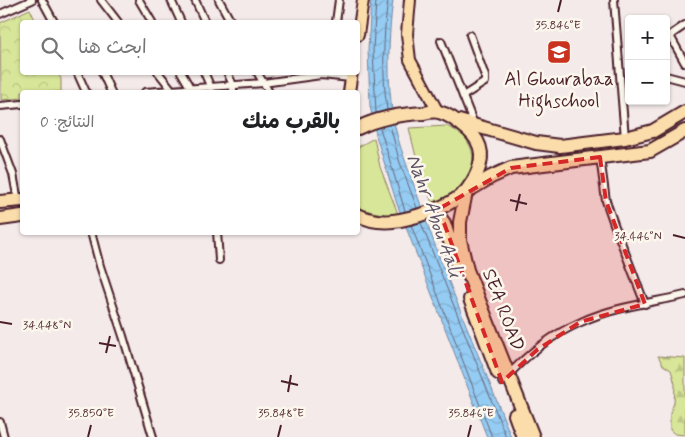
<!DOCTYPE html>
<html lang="ar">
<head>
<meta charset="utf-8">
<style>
  body { margin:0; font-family:Mynerve,"Playpen Sans Arabic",sans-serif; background:#f2f2f2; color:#202124; direction:rtl }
  .controls { position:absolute; right:15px; top:15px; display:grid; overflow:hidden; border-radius:5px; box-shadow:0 1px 4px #0004 }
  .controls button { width:45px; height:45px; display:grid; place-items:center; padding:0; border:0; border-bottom:1px solid #e0e0e0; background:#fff; color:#202124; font:25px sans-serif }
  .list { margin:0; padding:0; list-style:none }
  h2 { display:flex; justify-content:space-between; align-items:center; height:65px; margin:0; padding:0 20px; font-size:21px }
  h2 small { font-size:16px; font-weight:400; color:#757577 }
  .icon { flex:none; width:28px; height:28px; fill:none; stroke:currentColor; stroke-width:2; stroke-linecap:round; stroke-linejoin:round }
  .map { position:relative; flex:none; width:685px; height:437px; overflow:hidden; direction:ltr }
  .search { position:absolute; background:#fff; box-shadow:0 1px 4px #0004; left:20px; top:20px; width:340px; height:55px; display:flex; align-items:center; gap:12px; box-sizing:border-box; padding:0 18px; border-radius:5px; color:#757577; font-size:19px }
  .panel { position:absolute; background:#fff; box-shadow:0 1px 4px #0004; left:20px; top:90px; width:340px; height:145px; border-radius:5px; direction:rtl }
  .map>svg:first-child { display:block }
  .green { fill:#d8e699; stroke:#918262 }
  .forest { fill:url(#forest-firs); stroke:#918262 }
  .park { fill:url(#park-crowns); stroke:#918262 }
  .water { fill:url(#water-waves); stroke:#7687a3 }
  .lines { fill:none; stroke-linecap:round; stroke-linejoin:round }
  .shore { stroke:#68647b; stroke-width:1 }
  .street-casing { stroke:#4a1f2b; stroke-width:10 }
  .primary-casing { stroke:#4a1f2b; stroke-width:14 }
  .highway-casing { stroke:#4a1f2b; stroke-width:16 }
  .street { stroke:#fbf7ec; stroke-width:6 }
  .primary { stroke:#fbddab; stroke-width:10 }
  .highway { stroke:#fbddab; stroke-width:12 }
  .marked { fill:#d62828; fill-opacity:0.2; stroke:#d62828; stroke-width:4; stroke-dasharray:10 6; stroke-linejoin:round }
  .ticks { fill:none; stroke:#4a1f2b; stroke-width:2 }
  .labels { text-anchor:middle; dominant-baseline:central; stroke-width:5; stroke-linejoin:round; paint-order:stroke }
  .poi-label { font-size:19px; fill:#4a1f2b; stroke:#fbf7ec }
  .street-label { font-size:19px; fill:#4a1f2b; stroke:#fbf7ec }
  .water-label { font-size:20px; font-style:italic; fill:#605367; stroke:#fbf7ec }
  .ticks-label { font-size:12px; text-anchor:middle; fill:#4a1f2b; stroke:#fbf7ec; stroke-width:5; stroke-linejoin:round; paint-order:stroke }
</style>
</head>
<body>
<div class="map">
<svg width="685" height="437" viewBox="0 0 685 437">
  <defs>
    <pattern id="forest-firs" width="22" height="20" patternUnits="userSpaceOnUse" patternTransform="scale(1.25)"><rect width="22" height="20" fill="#d8e699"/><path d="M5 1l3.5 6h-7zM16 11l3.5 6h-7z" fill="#bbc584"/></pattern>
    <pattern id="park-crowns" width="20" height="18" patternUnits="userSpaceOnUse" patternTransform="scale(1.25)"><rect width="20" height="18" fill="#d8e699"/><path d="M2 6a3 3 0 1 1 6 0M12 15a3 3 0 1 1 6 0" fill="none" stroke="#bbc584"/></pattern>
    <pattern id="water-waves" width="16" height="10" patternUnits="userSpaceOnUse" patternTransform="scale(1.25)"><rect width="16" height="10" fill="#94ccf3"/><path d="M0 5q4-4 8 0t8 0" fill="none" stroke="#81afd0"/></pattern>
  </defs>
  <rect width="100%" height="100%" fill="#f4eae9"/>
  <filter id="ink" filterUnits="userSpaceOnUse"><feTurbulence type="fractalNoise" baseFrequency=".02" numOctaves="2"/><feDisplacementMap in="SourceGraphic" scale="10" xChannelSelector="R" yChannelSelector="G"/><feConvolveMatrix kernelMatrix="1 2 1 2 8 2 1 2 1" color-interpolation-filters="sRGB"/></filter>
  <g filter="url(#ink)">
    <g class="green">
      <path d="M 447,126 C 452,129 460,132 464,136 C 466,138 468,143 470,146 C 482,171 453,197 433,205 L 419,169 L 409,128 Z"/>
      <polygon points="374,138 380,167 398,214 388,215 358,209 358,147"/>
    </g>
    <polygon class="forest" points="658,356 685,358 685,435 675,434 670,430 670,413 674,403 675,384 671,370 663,365"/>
    <polygon class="park" points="30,9 36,22 22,22 22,72 58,73 61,79 61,92 22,92 22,98 1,100 0,23"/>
    <path class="water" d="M 371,0 L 393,0 C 388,38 387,79 393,117 C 398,145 409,170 418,197 C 445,278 480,357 511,437 L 487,437 L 397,204 L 377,139 L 370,106 L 368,50 Z"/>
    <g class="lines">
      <g class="shore">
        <polyline points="376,0 373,50 376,113"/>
        <path d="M 387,110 C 382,75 383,35 388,0"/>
        <polyline points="390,125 399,160 417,208"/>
        <polyline points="380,128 405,211"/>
        <polyline points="421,223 506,437"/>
        <polyline points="411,225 492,437"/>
      </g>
      <defs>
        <g id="street">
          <polyline points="42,0 54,22"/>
          <polyline points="101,0 118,22"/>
          <polyline points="139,0 152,22"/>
          <polyline points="171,0 181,22"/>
          <polyline points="195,0 205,22"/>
          <polyline points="219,0 231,22"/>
          <polyline points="614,0 625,138"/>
          <polyline points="0,14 32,0"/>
          <polyline points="336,22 339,0"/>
          <polyline points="670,36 685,63"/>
          <polyline points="666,38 685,25"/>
          <polyline points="441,41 474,124"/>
          <polyline points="77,72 86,92"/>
          <polyline points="102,72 111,92"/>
          <polyline points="158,72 173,91"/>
          <polyline points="181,72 191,89"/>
          <polyline points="204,72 211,88"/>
          <polyline points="227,72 233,85 233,92"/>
          <polyline points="257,72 269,92"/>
          <polyline points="666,76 685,81"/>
          <polyline points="145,92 263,83 321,75 351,78"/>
          <polyline points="463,96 485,82 485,76 470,35"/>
          <polyline points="0,106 22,104"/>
          <polyline points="0,139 13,174 18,201"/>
          <polyline points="600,157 606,201 614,224 645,304"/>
          <polyline points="91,232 100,266 123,336 153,437"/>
          <polyline points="217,232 219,260"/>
          <path d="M 502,382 C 523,358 551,335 581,322 C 613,307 651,303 685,295"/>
          <polyline points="0,422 4,437"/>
        </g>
        <g id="primary">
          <polyline points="410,0 407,34 410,60 438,112"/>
          <polyline points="358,35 363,0"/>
          <polyline points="349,92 352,72"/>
        </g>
        <g id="highway">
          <polyline points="459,121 536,143 560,146 625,138 653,131 685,112"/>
          <path d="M 358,128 C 378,118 401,114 424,113 C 428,112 434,111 439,112 C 450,115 460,123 468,130 C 485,145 484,162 473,181 C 470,185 468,190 464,193 C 450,205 434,211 417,216 C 396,222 377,225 358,215"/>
          <polyline points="0,202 22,200"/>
          <polyline points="435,211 444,223 457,263"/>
          <polyline points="0,219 22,216"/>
          <polyline points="470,299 498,373"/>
          <polyline points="515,415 523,437"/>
          <polyline points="533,437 467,270 460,240 460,222 466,192 491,177 511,168 650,151 685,131"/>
        </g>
      </defs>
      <use href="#street" class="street-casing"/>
      <use href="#primary" class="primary-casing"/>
      <use href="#highway" class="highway-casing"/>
      <use href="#street" class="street"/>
      <use href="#primary" class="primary"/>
      <use href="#highway" class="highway"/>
    </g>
  </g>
  <path class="marked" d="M 600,157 L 606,201 L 645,304 L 580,322 L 537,350 L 502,382 L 444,223 L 435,211 L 511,168 Z"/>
  <path class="ticks" d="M 558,12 L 561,0M 510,200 L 527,204M 516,211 L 520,194M 673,235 L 685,238M 0,322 L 12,324M 99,343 L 116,346M 106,353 L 110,336M 281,381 L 298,385M 288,392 L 291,375M 88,437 L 91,425M 278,437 L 281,425M 468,437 L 471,425"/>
  <defs>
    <symbol id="school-square" viewBox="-11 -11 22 22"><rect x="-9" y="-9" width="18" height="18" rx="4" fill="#c8321e" stroke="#fbf7ec"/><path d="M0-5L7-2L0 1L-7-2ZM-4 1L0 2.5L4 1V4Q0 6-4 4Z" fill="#fff"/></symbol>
  </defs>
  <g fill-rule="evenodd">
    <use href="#school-square" x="545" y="38" width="28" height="28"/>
  </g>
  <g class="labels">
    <g class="poi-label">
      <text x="559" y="79">Al Ghourabaa<tspan x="559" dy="22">Highschool</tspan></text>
    </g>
    <g class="street-label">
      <text transform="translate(503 310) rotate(69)">SEA ROAD</text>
    </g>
    <g class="water-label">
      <text transform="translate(434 216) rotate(70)">Nahr Abou Aali</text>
    </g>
  </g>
  <g class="ticks-label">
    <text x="558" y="29">35.846°E</text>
    <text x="638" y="240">34.446°N</text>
    <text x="47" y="329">34.448°N</text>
    <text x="91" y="417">35.850°E</text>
    <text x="281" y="417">35.848°E</text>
    <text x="471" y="417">35.846°E</text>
  </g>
</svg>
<div class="controls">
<button>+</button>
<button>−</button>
</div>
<div class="search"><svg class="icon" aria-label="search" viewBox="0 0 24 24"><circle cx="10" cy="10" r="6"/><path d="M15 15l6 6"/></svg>ابحث هنا</div>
<section class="panel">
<h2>بالقرب منك<small>النتائج: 0</small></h2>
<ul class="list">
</ul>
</section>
</div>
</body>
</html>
